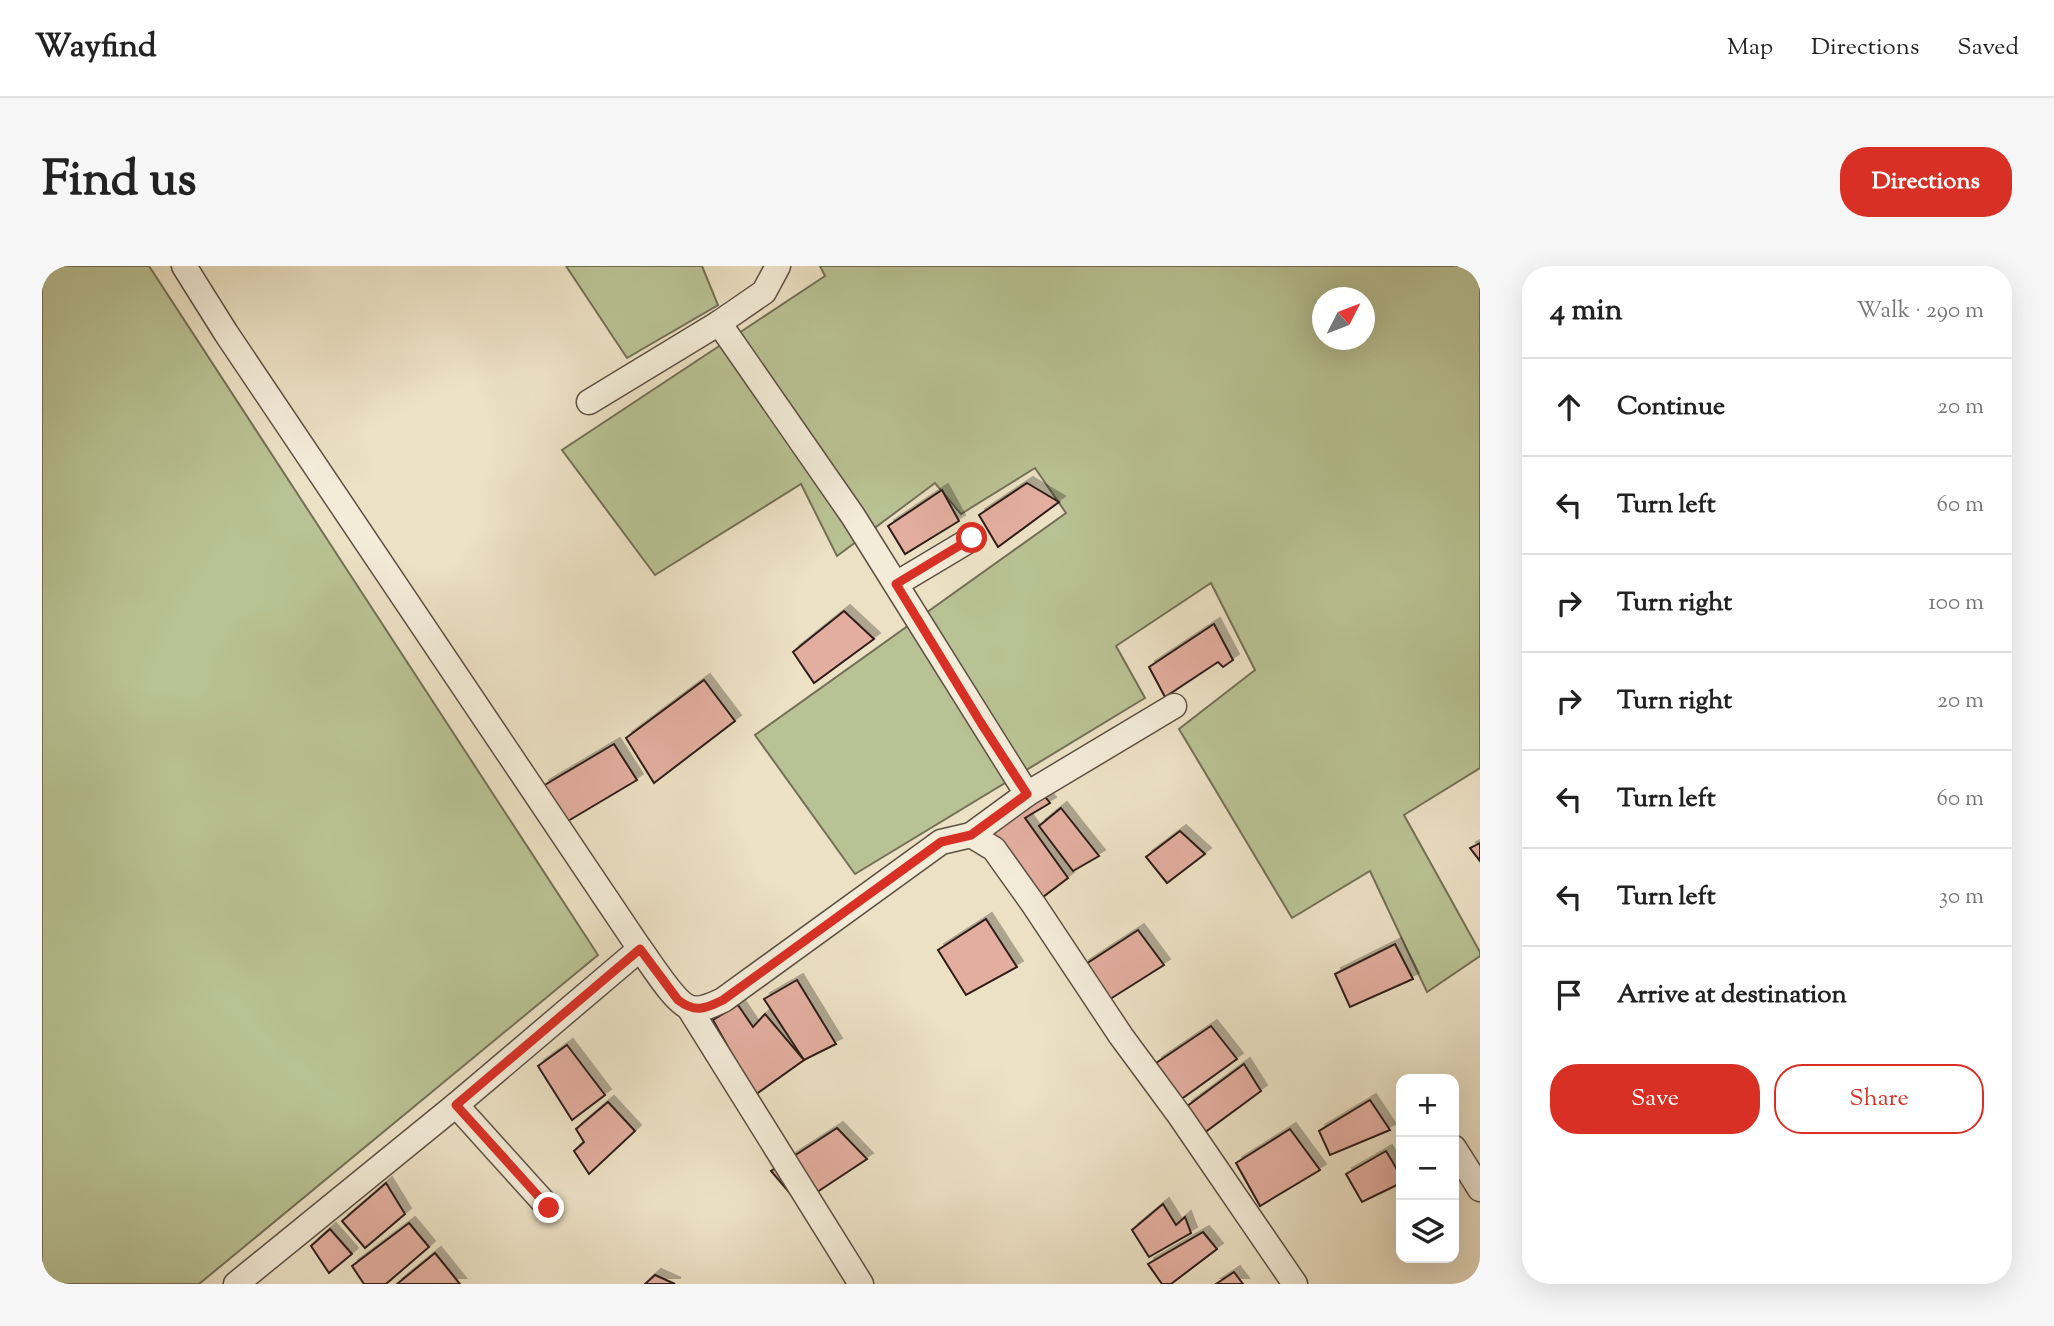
<!DOCTYPE html>
<html lang="en">
<head>
<meta charset="utf-8">
<style>
  body { margin:0; font-family:"Sorts Mill Goudy",serif; background:#f6f6f6; color:#222 }
  .controls { position:absolute; right:21px; bottom:21px; display:grid; overflow:hidden; border-radius:14px; box-shadow:0 7px 28px #0002 }
  .controls button { width:63px; height:63px; display:grid; place-items:center; padding:0; border:0; border-bottom:2px solid #e0e0e0; background:#fff; color:#222; font:35px sans-serif }
  .compass { position:absolute; left:1270px; top:21px; width:63px; height:63px; border-radius:50%; background:#fff; box-shadow:0 7px 28px #0002; rotate:48deg }
  .stop { position:absolute; width:21px; height:21px; margin:-16px; border:5px solid #d93025; border-radius:50%; background:#fff }
  .stop.end { background:#d93025; border-color:#fff; box-shadow:0 2px 7px #0008 }
  .list { margin:0; padding:0; list-style:none }
  h2 { display:flex; justify-content:space-between; align-items:center; height:91px; margin:0; padding:0 28px; font-size:30px }
  h2 small { font-size:23px; font-weight:400; color:#767676 }
  .list li { display:grid; grid-template-columns:46px 1fr auto; gap:21px; align-items:center; box-sizing:border-box; height:98px; padding:0 28px; border-top:2px solid #e0e0e0 }
  .list b { display:block; font-size:26px; white-space:nowrap }
  .list em { font-size:23px; font-style:normal; color:#767676 }
  .actions { display:flex; gap:14px; padding:21px 28px }
  .actions a { flex:1; padding:16px 0; border:2px solid #d93025; border-radius:28px; text-align:center; font-size:24px; color:#d93025 }
  .actions .main { background:#d93025; color:#fff }
  .icon { flex:none; width:38px; height:38px; fill:none; stroke:currentColor; stroke-width:2; stroke-linecap:round; stroke-linejoin:round }
  .map { position:relative; flex:none; width:1438px; height:1018px; overflow:hidden; border-radius:28px }
  header { display:flex; align-items:center; gap:42px; box-sizing:border-box; height:98px; padding:0 35px; background:#fff; border-bottom:2px solid #e0e0e0 }
  header strong { font-size:33px }
  nav { display:flex; gap:38px; margin-inline-start:auto; font-size:24px }
  .intro { display:flex; align-items:center; justify-content:space-between; box-sizing:border-box; height:168px; padding:0 42px }
  h1 { margin:0; font-size:49px }
  .button { padding:18px 32px; border-radius:28px; background:#d93025; color:#fff; font-size:24px; font-weight:700 }
  main { display:flex; gap:42px; padding:0 42px }
  aside { flex:1; background:#fff; border-radius:28px; box-shadow:0 7px 28px #0002 }
  .map>svg:first-child { display:block }
  .green { fill:#b9c294; stroke:#747057; stroke-width:2; fill-rule:evenodd }
  .building { fill:#e3ae9f; stroke:#2e1f1a; stroke-width:2; filter:url(#shadow) }
  .lines { fill:none; stroke-linecap:round; stroke-linejoin:round }
  .street-casing { stroke:#5e5044; stroke-width:27 }
  .street { stroke:#f3ecd9; stroke-width:24 }
  .route { stroke:#d93025; stroke-width:9 }
</style>
</head>
<body>
<header>
<strong>Wayfind</strong>
<nav><a>Map</a><a>Directions</a><a>Saved</a></nav>
</header>
<div class="intro"><h1>Find us</h1><a class="button">Directions</a></div>
<main>
<div class="map">
<svg width="1438" height="1018" viewBox="0 0 1438 1018">
  <defs>
    <filter id="shadow"><feDropShadow dx="6" dy="-6" stdDeviation="0" flood-color="#0004"/></filter>
  </defs>
  <rect width="100%" height="100%" fill="#ece1c4"/>
  <filter id="stains"><feTurbulence type="fractalNoise" baseFrequency=".00286" numOctaves="4"/><feColorMatrix values="0 0 0 0 .2 0 0 0 0 .09 0 0 0 0 .02 0 0 0 .5 -.17"/></filter>
  <radialGradient id="worn" r=".72"><stop offset=".6" stop-color="#630" stop-opacity="0"/><stop offset="1" stop-color="#630" stop-opacity=".3"/></radialGradient>
  <g class="green">
    <polygon points="0,0 107,0 556,689 157,1018 8,1018 0,1007"/>
    <polygon points="524,0 660,0 676,39 585,92"/>
    <path d="M 778,0 L 1438,0 L 1438,502 L 1362,549 L 1438,686 L 1438,690 L 1385,726 L 1328,605 L 1250,652 L 1137,463 L 1213,404 L 1169,317 L 1074,380 L 1103,432 L 813,608 L 713,469 L 1024,247 L 993,202 L 919,248 L 893,217 L 795,290 L 759,218 L 613,309 L 520,184 L 783,10 ZM 1280,32 L 1322,32 L 1322,74 L 1280,74 Z"/>
  </g>
  <g class="building">
    <polygon points="985,217 1017,236 956,281 937,249"/>
    <polygon points="900,224 917,255 863,288 846,260"/>
    <polygon points="802,345 832,373 772,417 751,386"/>
    <polygon points="1172,358 1191,394 1181,401 1176,396 1123,431 1107,401"/>
    <polygon points="662,414 693,455 612,517 584,472"/>
    <polygon points="572,478 595,514 526,555 501,520"/>
    <polygon points="1000,527 1008,537 983,552 1026,612 997,634 947,567"/>
    <polygon points="1019,542 1057,590 1031,605 997,560"/>
    <polygon points="1138,565 1163,588 1125,617 1104,591"/>
    <polygon points="1438,577 1438,595 1428,582"/>
    <polygon points="944,653 975,701 924,729 896,684"/>
    <polygon points="1096,664 1122,699 1065,735 1041,700"/>
    <polygon points="1353,678 1371,713 1308,741 1293,708"/>
    <polygon points="755,714 794,778 762,794 722,733"/>
    <polygon points="696,739 711,761 723,748 762,794 713,829 671,754"/>
    <polygon points="1169,760 1195,793 1138,834 1114,797"/>
    <polygon points="525,779 563,829 530,854 496,800"/>
    <polygon points="1202,798 1219,825 1162,867 1144,841"/>
    <polygon points="1328,834 1348,864 1288,889 1277,865"/>
    <polygon points="566,836 593,865 547,908 532,885 542,876 534,863"/>
    <polygon points="795,862 825,893 757,938 729,905"/>
    <polygon points="1248,863 1278,904 1218,940 1194,897"/>
    <polygon points="1344,885 1359,910 1359,917 1320,936 1304,908"/>
    <polygon points="344,917 363,948 323,982 300,955"/>
    <polygon points="1121,938 1134,959 1143,951 1149,967 1107,991 1090,964"/>
    <polygon points="367,957 387,981 344,1018 322,1018 310,1000"/>
    <polygon points="288,963 310,988 287,1007 269,980"/>
    <polygon points="1161,966 1175,983 1129,1018 1120,1018 1106,998"/>
    <polygon points="393,987 418,1018 355,1018"/>
    <polygon points="1192,1006 1201,1018 1174,1018"/>
    <polygon points="613,1009 633,1018 603,1018"/>
  </g>
  <g class="lines">
    <defs>
      <g id="street">
        <path d="M 142,0 L 184,67 L 598,683 C 609,697 633,738 649,742 C 660,745 672,738 681,734 L 899,576 L 929,569 L 952,583 L 992,639 L 1079,770 L 1138,850 L 1253,1018"/>
        <polyline points="677,57 722,26 736,0"/>
        <polyline points="547,136 677,57 811,250 985,528"/>
        <polyline points="854,318 931,272"/>
        <polyline points="929,569 985,528 1132,440"/>
        <polyline points="647,742 819,1018"/>
        <polyline points="414,839 507,942"/>
        <polyline points="1412,882 1438,923"/>
        <polyline points="194,1018 414,839 598,683"/>
      </g>
    </defs>
    <use href="#street" class="street-casing"/>
    <use href="#street" class="street"/>
  </g>
  <g class="lines">
    <path class="route" d="M 507,942 L 414,839 L 598,683 L 636,734 C 653,747 663,743 681,734 L 899,576 L 929,569 L 985,528 L 939,457 L 854,318 L 930,272"/>
  </g>
  <rect width="100%" height="100%" filter="url(#stains)"/>
  <rect width="100%" height="100%" fill="url(#worn)"/>
</svg>
<div class="controls">
<button>+</button>
<button>−</button>
<button><svg class="icon" aria-label="layers" viewBox="0 0 24 24"><path d="M12 4l9 5-9 5-9-5zM3 14l9 5 9-5"/></svg></button>
</div>
<svg class="compass" viewBox="-18 -18 36 36"><path d="M0-13l5 13h-10z" fill="#e53935"/><path d="M0 13l5-13h-10z" fill="#767676"/></svg>
<div class="stop" style="left:930px;top:272px"></div>
<div class="stop end" style="left:507px;top:942px"></div>
</div>
<aside>
<h2>4 min<small>Walk · 290 m</small></h2>
<ul class="list">
<li><svg class="icon" aria-label="ahead" viewBox="0 0 24 24"><path d="M12 20V5M6 11l6-6 6 6"/></svg><div><b>Continue</b></div><em>20 m</em></li>
<li><svg class="icon" aria-label="left" viewBox="0 0 24 24"><path d="M17 20v-9H6M10 6l-5 5 5 5"/></svg><div><b>Turn left</b></div><em>60 m</em></li>
<li><svg class="icon" aria-label="right" viewBox="0 0 24 24"><path d="M7 20v-9h11M14 6l5 5-5 5"/></svg><div><b>Turn right</b></div><em>100 m</em></li>
<li><svg class="icon" aria-label="right" viewBox="0 0 24 24"><path d="M7 20v-9h11M14 6l5 5-5 5"/></svg><div><b>Turn right</b></div><em>20 m</em></li>
<li><svg class="icon" aria-label="left" viewBox="0 0 24 24"><path d="M17 20v-9H6M10 6l-5 5 5 5"/></svg><div><b>Turn left</b></div><em>60 m</em></li>
<li><svg class="icon" aria-label="left" viewBox="0 0 24 24"><path d="M17 20v-9H6M10 6l-5 5 5 5"/></svg><div><b>Turn left</b></div><em>30 m</em></li>
<li><svg class="icon" aria-label="arrive" viewBox="0 0 24 24"><path d="M6 21V4h12l-3 4 3 4H6"/></svg><div><b>Arrive at destination</b></div></li>
</ul>
<div class="actions"><a class="main">Save</a><a>Share</a></div>
</aside>
</main>
</body>
</html>
